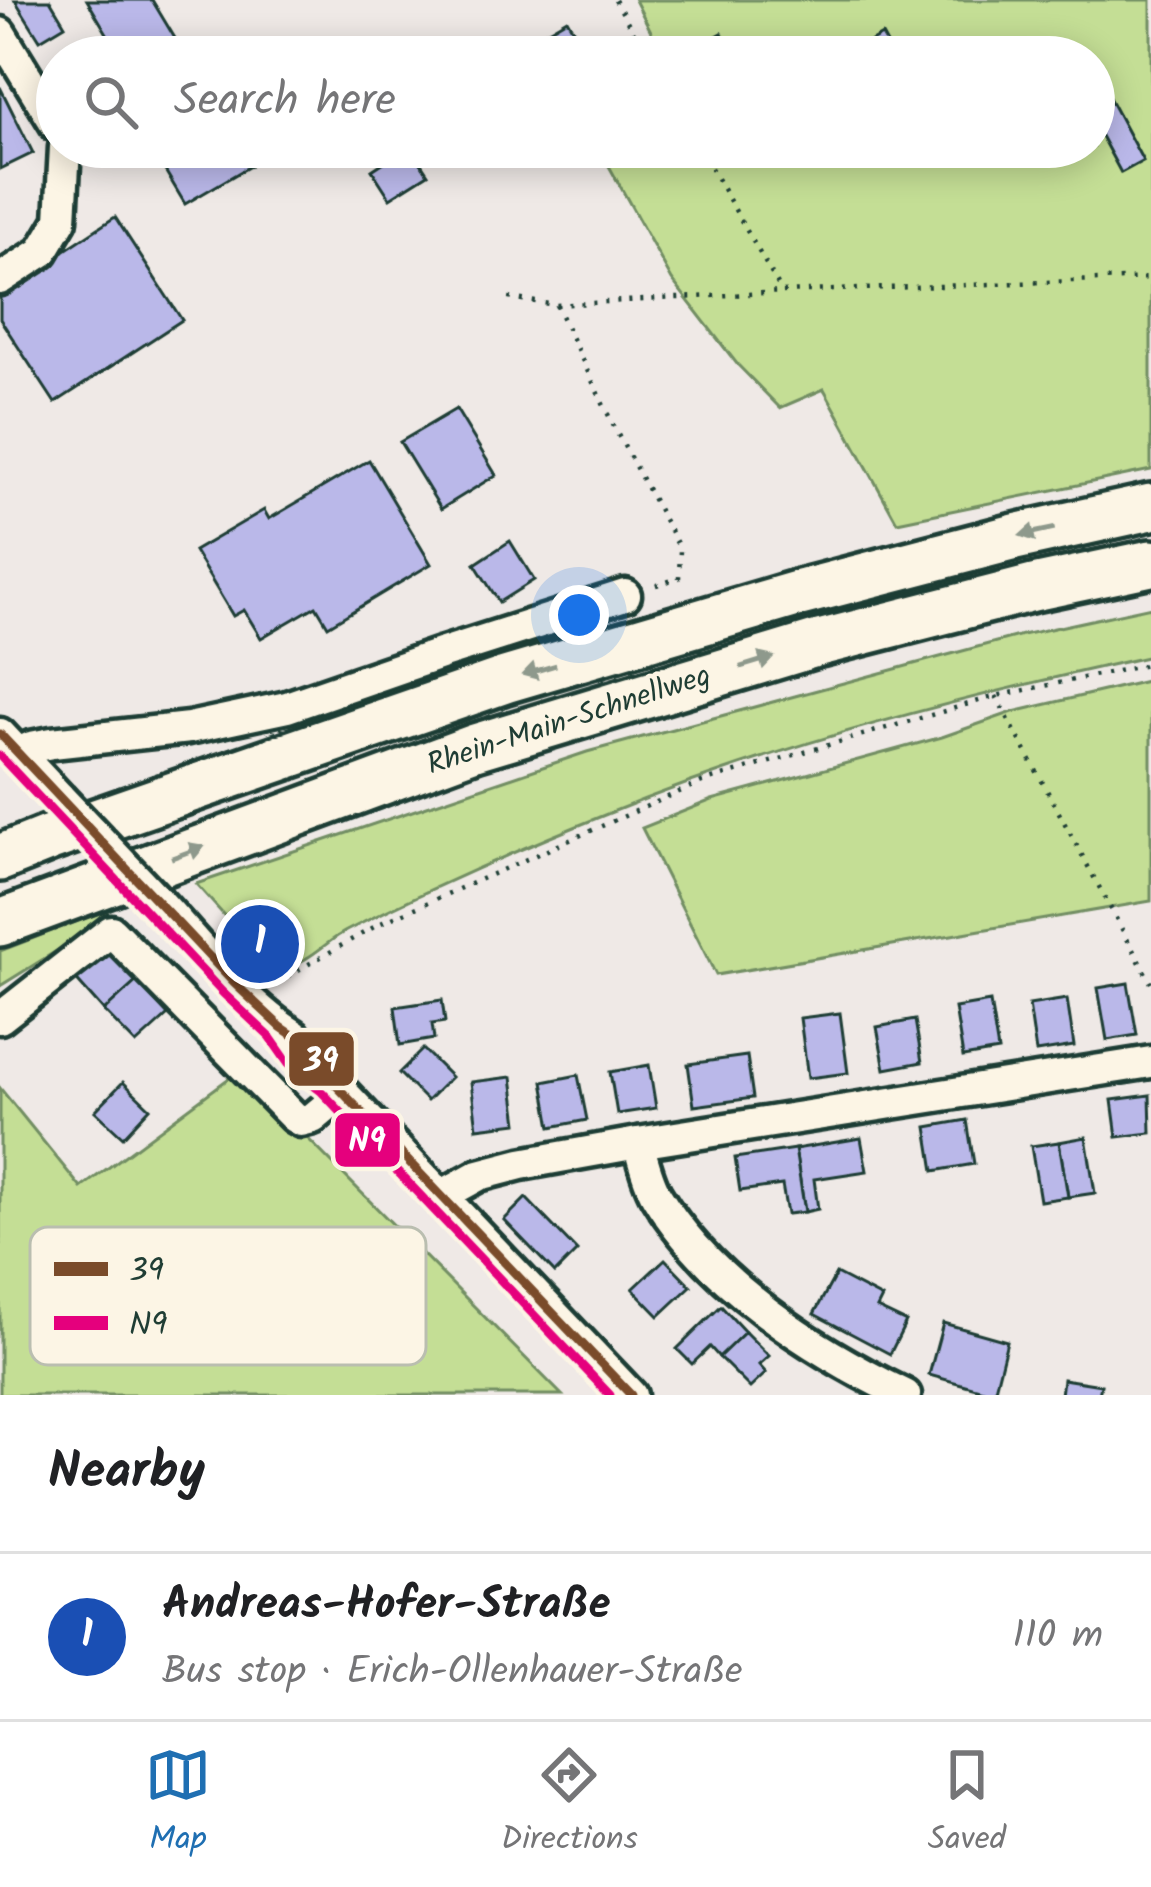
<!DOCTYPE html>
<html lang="en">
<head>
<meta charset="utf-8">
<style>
  body { margin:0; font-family:Kalam,sans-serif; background:#f2f2f2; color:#202124 }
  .you { position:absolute; left:579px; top:615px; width:42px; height:42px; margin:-30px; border:9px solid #fff; border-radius:50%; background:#1a73e8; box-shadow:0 0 0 18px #1a73e833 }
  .badge { display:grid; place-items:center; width:78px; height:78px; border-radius:50%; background:#1f6fb2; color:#fff; font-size:39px; font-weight:700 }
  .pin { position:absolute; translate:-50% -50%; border:6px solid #fff; box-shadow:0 3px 12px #0006 }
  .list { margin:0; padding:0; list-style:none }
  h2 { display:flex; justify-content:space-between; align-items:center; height:156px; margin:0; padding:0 48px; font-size:51px }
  h2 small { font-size:39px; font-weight:400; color:#757577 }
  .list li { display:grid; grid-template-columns:78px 1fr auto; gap:36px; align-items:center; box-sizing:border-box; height:168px; padding:0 48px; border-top:3px solid #e0e0e0 }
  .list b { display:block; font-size:45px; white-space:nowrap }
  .list p { margin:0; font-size:39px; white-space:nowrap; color:#757577 }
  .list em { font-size:39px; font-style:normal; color:#757577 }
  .icon { flex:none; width:66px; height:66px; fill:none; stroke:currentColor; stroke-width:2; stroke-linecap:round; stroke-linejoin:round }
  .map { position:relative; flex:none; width:1151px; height:1395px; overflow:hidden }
  .search { position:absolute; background:#fff; box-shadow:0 6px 30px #0003; left:36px; right:36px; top:36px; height:132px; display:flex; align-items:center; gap:30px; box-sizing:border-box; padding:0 42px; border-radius:66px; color:#757577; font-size:45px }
  .sheet { height:324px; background:#fff }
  nav { display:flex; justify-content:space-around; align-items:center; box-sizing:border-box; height:168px; border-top:3px solid #e0e0e0; background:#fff; font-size:33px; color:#757577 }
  nav a { display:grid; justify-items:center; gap:6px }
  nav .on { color:#1f6fb2 }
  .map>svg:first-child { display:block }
  .green { fill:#c4de95; stroke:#728e64; stroke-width:3 }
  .building { fill:#bab8e9; stroke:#1f3d34; stroke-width:3 }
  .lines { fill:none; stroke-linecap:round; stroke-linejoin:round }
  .minor-casing { stroke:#1f3d34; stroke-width:39 }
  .highway-casing { stroke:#1f3d34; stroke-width:54 }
  .path { stroke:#1f3d34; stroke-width:4.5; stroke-dasharray:3 9; stroke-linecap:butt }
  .minor { stroke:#fcf5e5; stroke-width:30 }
  .highway { stroke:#fcf5e5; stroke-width:45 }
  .minor-bridge-casing { stroke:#1f3d34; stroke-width:39; stroke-linecap:butt }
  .minor-bridge { stroke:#fcf5e5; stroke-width:30 }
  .bus-1-casing { stroke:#fcf5e5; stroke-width:18 }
  .bus-2-casing { stroke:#fcf5e5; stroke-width:18 }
  .bus-1 { stroke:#7a4b2a; stroke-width:9 }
  .bus-2 { stroke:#e5007d; stroke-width:9 }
  .oneway { fill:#8e998c }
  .labels { text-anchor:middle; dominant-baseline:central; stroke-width:9; stroke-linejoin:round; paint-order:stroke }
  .street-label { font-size:30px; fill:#1f3d34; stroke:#fcf5e5 }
  .key { fill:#fcf5e5; stroke:#babeb0; stroke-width:3 }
  .key-label { font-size:33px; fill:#1f3d34 }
  .line-badge { stroke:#fcf5e5; stroke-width:4.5 }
  .badge-label { font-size:33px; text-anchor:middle; font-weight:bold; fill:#fff }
</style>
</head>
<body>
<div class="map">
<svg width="1151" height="1395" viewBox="0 0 1151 1395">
  <rect width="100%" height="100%" fill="#efe9e6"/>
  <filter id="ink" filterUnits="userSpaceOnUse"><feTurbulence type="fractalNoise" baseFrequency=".00833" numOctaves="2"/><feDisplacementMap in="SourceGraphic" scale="24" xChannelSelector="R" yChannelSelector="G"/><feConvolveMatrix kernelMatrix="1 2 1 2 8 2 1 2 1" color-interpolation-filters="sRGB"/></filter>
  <g filter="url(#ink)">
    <g class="green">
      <polygon points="635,0 1151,0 1151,470 897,522 824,389 780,408 737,364 672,280 603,155 618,147 1094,147 1094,57 664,57"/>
      <path d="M 1151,607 L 1151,656 C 967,696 782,743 607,814 C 519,849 432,887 348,930 C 327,940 308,964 285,966 L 256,935 L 246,940 L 196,884 L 587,752 L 1022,635 Z"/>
      <polygon points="1151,680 1151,901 716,975 642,828 712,800 942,737 1013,712"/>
      <polygon points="106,910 111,917 0,986 0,951"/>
      <polygon points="240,1070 562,1395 0,1395 0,1088 81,1188"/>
    </g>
    <g class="building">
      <polygon points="15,0 50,0 65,25 40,40"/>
      <polygon points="87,0 152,0 179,45 158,57 121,57"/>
      <polygon points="567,19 588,56 534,57 526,43"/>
      <polygon points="722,33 735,57 678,57"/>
      <polygon points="882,35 894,57 855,57 852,52"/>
      <polygon points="1098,77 1143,161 1121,173 1094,123 1094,79"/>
      <polygon points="0,87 33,153 0,169"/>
      <polygon points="151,147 239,147 250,166 185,204"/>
      <polygon points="407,147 410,147 428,174 390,198 372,170"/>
      <polygon points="115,217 182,320 55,403 0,319 0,293"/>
      <polygon points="456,409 496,475 441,509 400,442"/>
      <polygon points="369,460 431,564 328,626 316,606 261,638 244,610 233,616 194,551 264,510 269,519"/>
      <polygon points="510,541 534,580 499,602 475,564"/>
      <polygon points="105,947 137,981 104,1011 73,976"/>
      <polygon points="137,981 168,1015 136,1044 104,1011"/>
      <polygon points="1128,983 1137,1035 1107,1040 1098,988"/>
      <polygon points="1067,999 1074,1046 1036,1052 1029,1005"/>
      <polygon points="442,1000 445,1022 432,1024 434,1039 400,1045 395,1007"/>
      <polygon points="990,1002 998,1051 963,1057 955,1008"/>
      <polygon points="840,1013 848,1073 808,1078 800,1018"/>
      <polygon points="915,1020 922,1062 885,1069 877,1027"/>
      <polygon points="423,1049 451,1077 427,1101 399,1073"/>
      <polygon points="747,1056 753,1098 694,1106 688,1064"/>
      <polygon points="649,1065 656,1108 617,1114 610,1072"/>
      <polygon points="578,1075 587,1120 551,1127 543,1082"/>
      <polygon points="512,1077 518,1123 477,1128 471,1082"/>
      <polygon points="123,1082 150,1108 123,1137 95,1111"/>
      <polygon points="1150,1095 1151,1133 1117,1137 1112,1100"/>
      <polygon points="967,1120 974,1164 934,1171 927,1127"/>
      <polygon points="1086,1137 1095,1193 1068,1197 1059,1142"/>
      <polygon points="861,1138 867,1171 814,1179 818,1209 805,1212 795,1149"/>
      <polygon points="1059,1142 1068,1197 1040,1201 1031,1146"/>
      <polygon points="795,1149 805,1212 787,1214 782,1185 740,1191 735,1158"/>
      <polygon points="526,1198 577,1251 555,1273 504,1220"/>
      <polygon points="665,1259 691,1286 659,1316 633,1289"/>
      <polygon points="836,1274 882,1298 877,1308 906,1322 890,1354 814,1314"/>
      <polygon points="721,1306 745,1332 719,1357 710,1347 692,1364 677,1349"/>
      <polygon points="943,1323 1007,1341 994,1393 929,1375"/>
      <polygon points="745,1332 769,1356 759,1365 766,1373 750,1388 719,1357"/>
      <polygon points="1063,1379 1101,1385 1099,1395 1061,1395"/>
    </g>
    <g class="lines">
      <defs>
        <g id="minor">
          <polyline points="0,33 57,126"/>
          <polyline points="0,279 42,252 61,220 65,147"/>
          <polyline points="0,734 60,798"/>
          <polyline points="18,753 31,747 52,743 189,728 287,707 443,653 625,595"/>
          <path d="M 159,902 C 198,944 246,1006 294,1035"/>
          <polyline points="0,1018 111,931 294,1117 301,1121 313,1118 343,1093"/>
          <polyline points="281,1027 304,1060 331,1080 631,1395"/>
          <path d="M 638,1143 C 643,1160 647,1179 656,1195 C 709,1284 814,1351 905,1395"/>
          <polyline points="441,1196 479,1175 521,1164 638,1143 1151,1062"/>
        </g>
        <g id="highway">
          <polyline points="0,858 50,838 505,680 800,593 1015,537 1151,507"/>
          <polyline points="0,923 475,747 819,643 1033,588 1151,563"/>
        </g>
      </defs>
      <use href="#minor" class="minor-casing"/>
      <use href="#highway" class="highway-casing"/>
      <g class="path">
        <polyline points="615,0 648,57"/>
        <polyline points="699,147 782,292 1151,278"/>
        <polyline points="509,298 556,305 782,292"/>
        <polyline points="556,305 617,433 680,549 679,578 653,586"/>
        <polyline points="996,696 1151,983"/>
        <polyline points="277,982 381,923 702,782 996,696 1151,664"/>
      </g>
      <use href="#minor" class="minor"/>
      <use href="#highway" class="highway"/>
      <defs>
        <polyline id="minor-bridge" points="60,798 159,902"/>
      </defs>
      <use href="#minor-bridge" class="minor-bridge-casing"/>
      <use href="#minor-bridge" class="minor-bridge"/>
      <defs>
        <polyline id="bus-1" points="0,734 234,983 281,1027 315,1050 325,1064 331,1080 631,1395"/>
        <polyline id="bus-2" points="0,756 223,993 270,1037 293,1070 321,1091 610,1395"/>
      </defs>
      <use href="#bus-1" class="bus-1-casing"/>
      <use href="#bus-2" class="bus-2-casing"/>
      <use href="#bus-1" class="bus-1"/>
      <use href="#bus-2" class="bus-2"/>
    </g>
    <defs><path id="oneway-solid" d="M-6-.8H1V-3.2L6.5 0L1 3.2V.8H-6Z" transform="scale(3)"/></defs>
    <g class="oneway">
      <use href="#oneway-solid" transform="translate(1037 532) rotate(168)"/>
      <use href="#oneway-solid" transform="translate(757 662) rotate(-17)"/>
      <use href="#oneway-solid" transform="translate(539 670) rotate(164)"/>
      <use href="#oneway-solid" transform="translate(188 852) rotate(-20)"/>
    </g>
  </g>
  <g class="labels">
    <g class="street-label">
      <text transform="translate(569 721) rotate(-18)">Rhein-Main-Schnellweg</text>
    </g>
  </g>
  <rect x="30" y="1227" width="396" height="138" rx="18" class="key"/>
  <rect x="54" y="1262" width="54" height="14" fill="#7a4b2a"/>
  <rect x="54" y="1316" width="54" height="14" fill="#e5007d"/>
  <g class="key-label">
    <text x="129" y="1281">39</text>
    <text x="129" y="1335">N9</text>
  </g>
  <g class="line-badge">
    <rect x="287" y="1030" width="69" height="58" rx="12" fill="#7a4b2a"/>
    <rect x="333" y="1111" width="69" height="58" rx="12" fill="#e5007d"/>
  </g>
  <g class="badge-label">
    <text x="321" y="1071">39</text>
    <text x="367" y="1151">N9</text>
  </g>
</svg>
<div class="you"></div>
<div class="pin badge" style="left:260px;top:944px;background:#1a4fb4">1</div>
<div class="search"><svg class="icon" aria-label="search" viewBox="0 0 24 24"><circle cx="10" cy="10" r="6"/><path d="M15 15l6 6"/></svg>Search here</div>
</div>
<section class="sheet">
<h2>Nearby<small></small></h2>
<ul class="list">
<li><span class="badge" style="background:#1a4fb4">1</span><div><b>Andreas-Hofer-Straße</b><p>Bus stop · Erich-Ollenhauer-Straße</p></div><em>110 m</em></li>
</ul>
</section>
<nav>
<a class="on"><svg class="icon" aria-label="map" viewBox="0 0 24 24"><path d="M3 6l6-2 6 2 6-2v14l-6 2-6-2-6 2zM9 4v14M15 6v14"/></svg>Map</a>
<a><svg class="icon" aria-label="directions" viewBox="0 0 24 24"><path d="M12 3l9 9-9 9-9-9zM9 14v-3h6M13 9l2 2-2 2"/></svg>Directions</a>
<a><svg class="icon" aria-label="saved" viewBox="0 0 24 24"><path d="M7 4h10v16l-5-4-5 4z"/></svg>Saved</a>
</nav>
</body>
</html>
